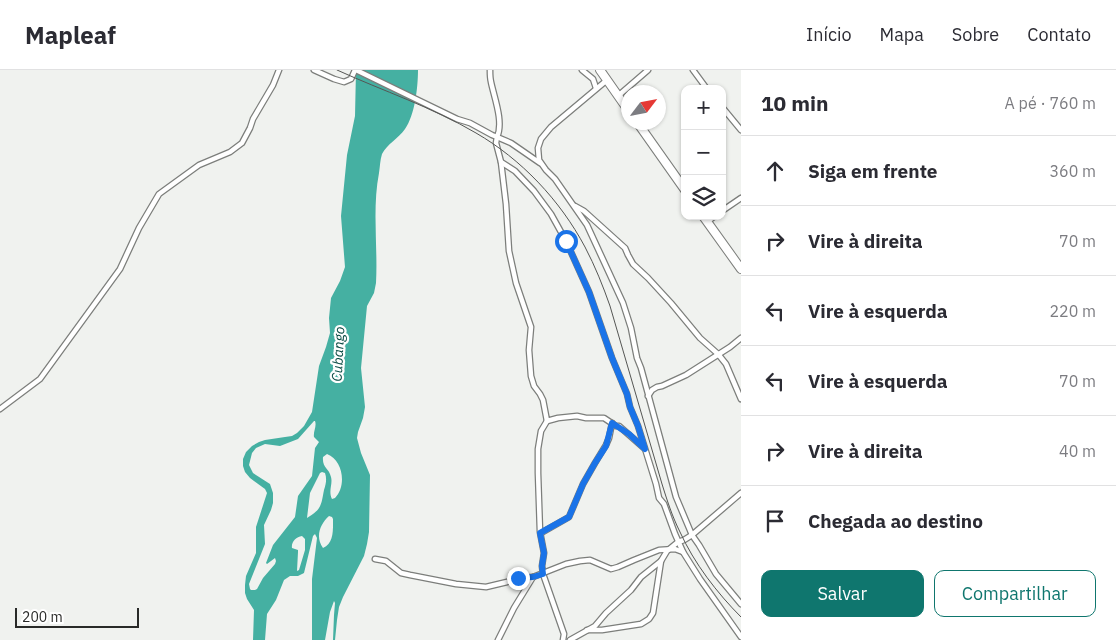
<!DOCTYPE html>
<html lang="pt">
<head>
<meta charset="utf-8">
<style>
  body { margin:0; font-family:"IBM Plex Sans",sans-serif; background:#f7f7f7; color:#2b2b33 }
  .controls { position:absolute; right:15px; top:15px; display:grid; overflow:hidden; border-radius:10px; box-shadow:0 1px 4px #0004 }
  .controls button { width:45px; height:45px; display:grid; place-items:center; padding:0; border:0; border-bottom:1px solid #e1e1e2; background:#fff; color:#2b2b33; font:25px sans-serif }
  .compass { position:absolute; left:621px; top:15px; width:45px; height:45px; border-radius:50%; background:#fff; box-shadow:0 1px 4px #0004; rotate:58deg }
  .scale { position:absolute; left:15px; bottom:12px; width:124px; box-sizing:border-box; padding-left:5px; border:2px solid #292a28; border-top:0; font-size:14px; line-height:18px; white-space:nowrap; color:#292a28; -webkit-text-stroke:4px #fff; paint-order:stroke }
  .stop { position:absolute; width:15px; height:15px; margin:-11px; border:4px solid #1a73e8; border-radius:50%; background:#fff }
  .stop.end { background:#1a73e8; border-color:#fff; box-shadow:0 1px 5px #0008 }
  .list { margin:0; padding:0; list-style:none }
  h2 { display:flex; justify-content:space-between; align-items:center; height:65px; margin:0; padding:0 20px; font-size:21px }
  h2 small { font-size:16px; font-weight:400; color:#7c7c81 }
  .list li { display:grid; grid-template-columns:32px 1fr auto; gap:15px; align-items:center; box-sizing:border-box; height:70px; padding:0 20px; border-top:1px solid #e1e1e2 }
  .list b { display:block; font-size:19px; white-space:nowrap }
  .list em { font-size:16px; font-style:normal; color:#7c7c81 }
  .actions { display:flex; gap:10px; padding:15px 20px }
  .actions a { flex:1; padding:11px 0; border:1px solid #0f766e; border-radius:10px; text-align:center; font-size:18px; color:#0f766e }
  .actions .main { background:#0f766e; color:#fff }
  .icon { flex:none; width:28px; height:28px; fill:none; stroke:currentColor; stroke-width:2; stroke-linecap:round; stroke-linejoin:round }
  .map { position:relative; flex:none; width:741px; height:570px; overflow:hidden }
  header { display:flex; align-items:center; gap:30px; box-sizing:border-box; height:70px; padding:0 25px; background:#fff; border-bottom:1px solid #e1e1e2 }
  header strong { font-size:24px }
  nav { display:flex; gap:28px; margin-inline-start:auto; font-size:18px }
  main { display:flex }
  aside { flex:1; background:#fff }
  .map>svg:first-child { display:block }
  .water { fill:#45b0a2; fill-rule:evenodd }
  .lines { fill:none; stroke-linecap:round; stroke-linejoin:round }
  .minor-casing { stroke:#7c7e7b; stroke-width:7 }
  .primary-casing { stroke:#7c7e7b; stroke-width:10 }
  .minor { stroke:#fff; stroke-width:4.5 }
  .primary { stroke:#fff; stroke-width:8 }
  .rail { stroke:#555654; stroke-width:1 }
  .route { stroke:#1a73e8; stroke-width:6 }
  .labels { text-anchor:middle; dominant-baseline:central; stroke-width:4.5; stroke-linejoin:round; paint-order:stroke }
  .water-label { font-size:14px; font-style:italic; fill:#0a4b43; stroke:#fff }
</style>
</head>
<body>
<header>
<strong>Mapleaf</strong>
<nav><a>Início</a><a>Mapa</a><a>Sobre</a><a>Contato</a></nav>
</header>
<main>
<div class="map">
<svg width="741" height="570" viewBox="0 0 741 570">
  <rect width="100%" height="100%" fill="#f0f2ef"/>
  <path class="water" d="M 356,0 L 418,0 C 418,17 415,45 405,59 C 399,68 387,74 382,84 C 380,90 380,97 379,103 C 372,139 378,177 376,213 L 374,223 L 367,236 L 361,298 L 365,337 L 363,348 L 358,362 L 357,368 L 361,383 L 370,405 L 369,462 L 367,474 L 364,486 L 343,527 L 339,537 L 337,550 L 335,570 L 333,570 L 334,545 L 335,533 L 334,531 L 330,542 L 325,570 L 312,570 L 312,509 L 317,468 L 315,464 L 313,466 L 304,503 L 298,506 L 290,506 L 284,510 L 276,530 L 267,544 L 265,570 L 253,570 L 254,540 L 247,529 L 245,523 L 245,515 L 246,506 L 256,483 L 256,457 L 267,423 L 265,419 L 250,408 L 245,402 L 243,396 L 243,389 L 246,382 L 252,376 L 259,372 L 265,370 L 285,367 L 292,366 L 297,363 L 304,356 L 312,342 L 319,296 L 326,277 L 330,263 L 329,248 L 331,228 L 340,211 L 345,197 L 341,146 L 347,85 L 355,46 ZM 314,351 L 315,351 C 317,356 313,362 314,367 L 319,372 L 315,378 L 312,406 L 298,426 L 295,447 L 273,475 L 266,493 L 267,494 L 275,488 L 276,491 L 275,494 L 263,508 L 257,519 L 255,520 L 251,520 L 250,519 L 249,514 L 265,474 L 264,455 L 271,440 L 273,433 L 273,423 L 270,414 L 253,403 L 249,395 L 252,383 L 256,378 L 265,374 L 280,376 L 298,369 ZM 327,384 C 343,390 347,416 335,428 L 332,429 C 328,421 333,414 331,407 C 329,398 322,398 323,387 ZM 322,402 L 325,403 C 327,409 326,414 324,420 C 321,435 322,439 307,448 L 310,423 L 320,403 ZM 329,446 L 332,447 L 333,449 C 333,460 334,473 323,478 C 315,467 320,454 329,446 ZM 302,466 L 305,469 L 305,480 L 299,500 L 297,501 L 298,482 L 298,480 L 292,478 C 291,472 296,467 302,466 Z"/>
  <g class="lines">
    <defs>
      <g id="minor">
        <polyline points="314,0 334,9 344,12 351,9 355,0"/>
        <polyline points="356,0 457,49 470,53 492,65 497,67 496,73 501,92 515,101 534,121 551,144 566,171 589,222 612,288 627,324 630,337 638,356 656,414 659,428 664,434 675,464 683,482 700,509 741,567"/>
        <path d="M 490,0 C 490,4 490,8 491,12 C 494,27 504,52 497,67 L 511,73 L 540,93"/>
        <polyline points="582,0 593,9 596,18"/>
        <polyline points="693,0 707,19"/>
        <polyline points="607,10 551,57 541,69 538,78 539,90 546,100 555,109 587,155 623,233 631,258 637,288 641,298 676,427 692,465 699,475 716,504 741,534"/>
        <polyline points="618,26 648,0"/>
        <polyline points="722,37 741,60"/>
        <polyline points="501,92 506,134 509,181 516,213 531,257 529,280 531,306 534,316 540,324 543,330 547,351 558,348 577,346 586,348 604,348 616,356 619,356 644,378"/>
        <polyline points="575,136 584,141 625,178 628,185 633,194 648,208 671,233 700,268 718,284 726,294 741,329"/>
        <polyline points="722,141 741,128"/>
        <polyline points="707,152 715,146"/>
        <polyline points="648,326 652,320 657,317 662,316 686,305 730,277 741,268"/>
        <polyline points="0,339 40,309 120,199 139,158 159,124 199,95 230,82 242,73 250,58 253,49 273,15 279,0"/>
        <polyline points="547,351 541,361 538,379 538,403 540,462 544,483 542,496 543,504 564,564 563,570"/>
        <polyline points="541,463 569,447 583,414 595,393 606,375 609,368 612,353"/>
        <polyline points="375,489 386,491 401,503 410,505 456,514 486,517 507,512 518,508 533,507 566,494 580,491 590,490 611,499 618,497 634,490 659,480 675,479 683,482"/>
        <polyline points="587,560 602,560 641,554 649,549 653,543 661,491"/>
        <polyline points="498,570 514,538 533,507"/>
        <polyline points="570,570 595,556 606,543 631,520 641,507 661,491 667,481 678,472 684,470 692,465 741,423"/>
      </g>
      <g id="primary">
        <polyline points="600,0 628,40"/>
        <polyline points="637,52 685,120"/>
        <polyline points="703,146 741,199"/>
      </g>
    </defs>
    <use href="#minor" class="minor-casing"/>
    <use href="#primary" class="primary-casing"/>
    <use href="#minor" class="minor"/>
    <use href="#primary" class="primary"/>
    <path class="rail" d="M 337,0 C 383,21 432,37 476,63 C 521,89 560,130 585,177 C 595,196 603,216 610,236 L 662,414 C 667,430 672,446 680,462 C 694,493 717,523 741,547"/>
  </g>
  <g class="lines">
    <polyline class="route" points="518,508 533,507 543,504 542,496 544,483 540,463 569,447 583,414 595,393 606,376 612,353 629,364 645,379 638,356 630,337 627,324 612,288 589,222 566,171"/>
  </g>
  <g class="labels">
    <g class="water-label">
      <text transform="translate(338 284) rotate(-87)">Cubango</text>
    </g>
  </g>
</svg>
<div class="controls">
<button>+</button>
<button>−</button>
<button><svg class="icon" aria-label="layers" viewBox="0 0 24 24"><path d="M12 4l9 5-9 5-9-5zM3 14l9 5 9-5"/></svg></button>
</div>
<svg class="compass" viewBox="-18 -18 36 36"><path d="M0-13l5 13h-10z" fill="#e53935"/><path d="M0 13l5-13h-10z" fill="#7c7c81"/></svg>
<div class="scale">200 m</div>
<div class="stop" style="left:566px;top:171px"></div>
<div class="stop end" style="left:518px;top:508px"></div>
</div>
<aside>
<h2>10 min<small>A pé · 760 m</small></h2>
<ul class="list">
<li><svg class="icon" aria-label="ahead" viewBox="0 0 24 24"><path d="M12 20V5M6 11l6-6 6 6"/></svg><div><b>Siga em frente</b></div><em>360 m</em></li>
<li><svg class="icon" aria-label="right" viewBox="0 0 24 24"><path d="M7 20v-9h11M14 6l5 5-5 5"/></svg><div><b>Vire à direita</b></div><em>70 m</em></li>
<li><svg class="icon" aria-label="left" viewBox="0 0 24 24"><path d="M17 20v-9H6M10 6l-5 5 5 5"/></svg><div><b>Vire à esquerda</b></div><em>220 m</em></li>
<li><svg class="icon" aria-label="left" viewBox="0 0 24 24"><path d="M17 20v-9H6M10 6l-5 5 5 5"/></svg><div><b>Vire à esquerda</b></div><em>70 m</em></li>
<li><svg class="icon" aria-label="right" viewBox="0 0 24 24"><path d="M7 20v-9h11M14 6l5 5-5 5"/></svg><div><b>Vire à direita</b></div><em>40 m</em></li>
<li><svg class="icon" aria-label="arrive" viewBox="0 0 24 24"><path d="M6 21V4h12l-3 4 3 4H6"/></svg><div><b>Chegada ao destino</b></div></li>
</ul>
<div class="actions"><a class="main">Salvar</a><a>Compartilhar</a></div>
</aside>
</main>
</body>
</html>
